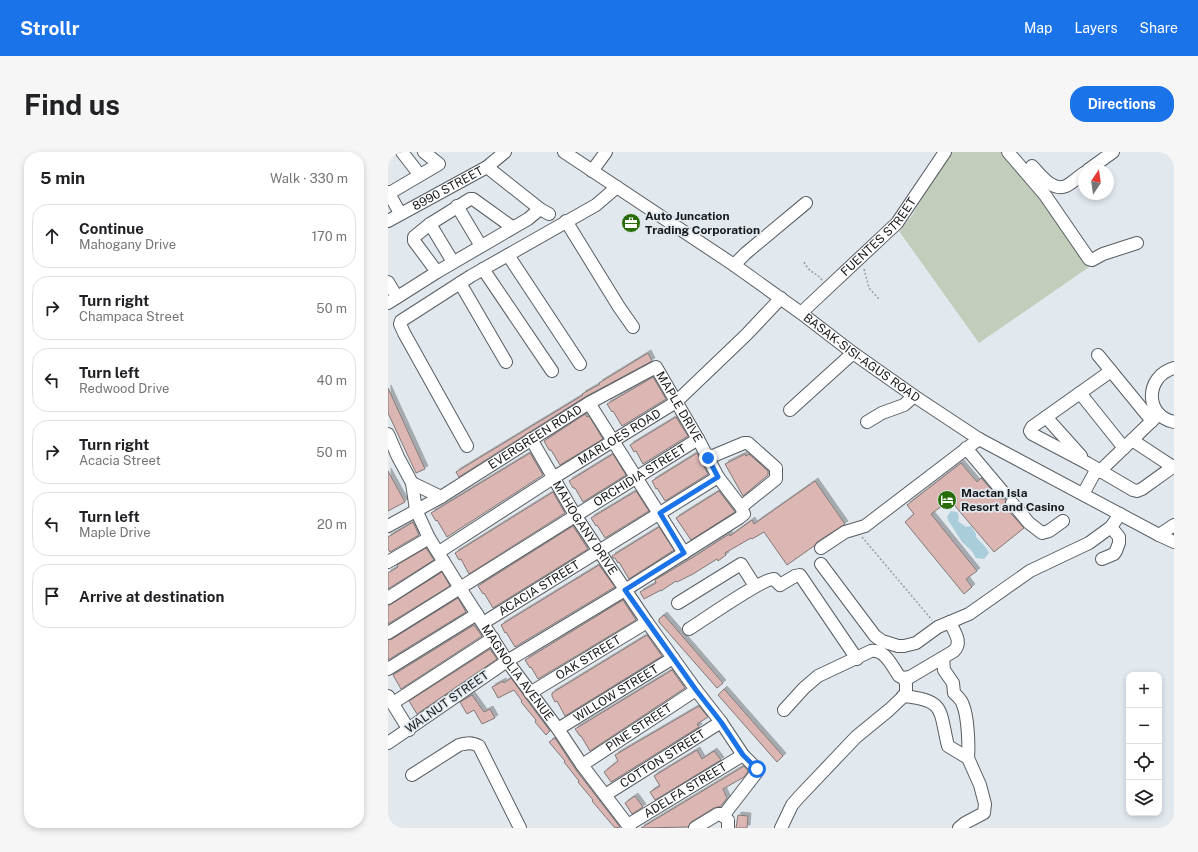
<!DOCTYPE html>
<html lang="en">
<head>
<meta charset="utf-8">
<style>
  body { margin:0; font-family:"Public Sans",sans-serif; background:#f6f6f6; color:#202124 }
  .controls { position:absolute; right:12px; bottom:12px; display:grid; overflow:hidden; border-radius:8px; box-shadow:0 2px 6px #0003 }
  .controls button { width:36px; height:36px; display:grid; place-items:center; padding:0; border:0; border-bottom:1px solid #e0e0e0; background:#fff; color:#202124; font:20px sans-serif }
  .compass { position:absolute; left:690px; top:12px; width:36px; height:36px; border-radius:50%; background:#fff; box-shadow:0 2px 6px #0003; rotate:13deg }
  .stop { position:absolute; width:12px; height:12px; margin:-9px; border:3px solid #1a73e8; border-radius:50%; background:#fff }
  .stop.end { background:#1a73e8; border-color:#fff; box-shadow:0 1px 4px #0008 }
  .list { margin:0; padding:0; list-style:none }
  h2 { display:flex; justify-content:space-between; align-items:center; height:52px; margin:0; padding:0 16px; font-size:17px }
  h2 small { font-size:13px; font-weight:400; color:#757577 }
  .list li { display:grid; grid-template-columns:26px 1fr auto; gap:12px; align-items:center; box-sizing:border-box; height:64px; margin:0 8px 8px; padding:0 8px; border:1px solid #e0e0e0; border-radius:16px }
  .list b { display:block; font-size:15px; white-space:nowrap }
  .list p { margin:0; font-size:13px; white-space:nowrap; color:#757577 }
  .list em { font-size:13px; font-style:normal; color:#757577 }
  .icon { flex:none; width:22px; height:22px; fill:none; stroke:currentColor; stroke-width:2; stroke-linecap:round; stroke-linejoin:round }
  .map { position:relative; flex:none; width:786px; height:676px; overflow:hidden; border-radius:16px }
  header { display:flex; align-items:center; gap:24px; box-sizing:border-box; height:56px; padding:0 20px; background:#1a73e8; color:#fff }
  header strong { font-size:19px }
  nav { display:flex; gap:22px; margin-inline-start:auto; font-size:14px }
  .intro { display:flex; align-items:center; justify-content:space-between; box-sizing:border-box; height:96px; padding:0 24px }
  h1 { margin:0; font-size:28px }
  .button { padding:10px 18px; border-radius:16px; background:#1a73e8; color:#fff; font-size:14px; font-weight:700 }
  main { display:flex; gap:24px; padding:0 24px }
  aside { flex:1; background:#fff; border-radius:16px; box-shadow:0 2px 6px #0003 }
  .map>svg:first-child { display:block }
  .green { fill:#c2cdbb }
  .water { fill:#a9cdda }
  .building { fill:#dbb6b3; stroke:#817877; filter:url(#shadow) }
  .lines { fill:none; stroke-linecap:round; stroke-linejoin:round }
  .minor-casing { stroke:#585e63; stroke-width:14 }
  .path { stroke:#9a9fa4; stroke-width:1.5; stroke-dasharray:2 2; stroke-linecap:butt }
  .minor { stroke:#fff; stroke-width:12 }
  .route { stroke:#1a73e8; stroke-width:5 }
  .labels { text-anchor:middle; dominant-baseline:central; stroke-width:3.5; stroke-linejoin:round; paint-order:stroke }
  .street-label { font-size:12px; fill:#16191b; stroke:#e1e8ee }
  .poi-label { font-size:12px; font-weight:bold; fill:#16191b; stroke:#e1e8ee; text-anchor:start }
</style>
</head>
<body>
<header>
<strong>Strollr</strong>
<nav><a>Map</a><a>Layers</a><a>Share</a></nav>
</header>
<div class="intro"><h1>Find us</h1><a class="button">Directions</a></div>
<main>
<aside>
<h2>5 min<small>Walk · 330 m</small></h2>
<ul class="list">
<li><svg class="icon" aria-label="ahead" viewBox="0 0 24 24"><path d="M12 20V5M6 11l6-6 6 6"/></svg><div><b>Continue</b><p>Mahogany Drive</p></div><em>170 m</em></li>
<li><svg class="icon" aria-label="right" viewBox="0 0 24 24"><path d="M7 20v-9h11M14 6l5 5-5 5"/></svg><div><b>Turn right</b><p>Champaca Street</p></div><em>50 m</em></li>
<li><svg class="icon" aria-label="left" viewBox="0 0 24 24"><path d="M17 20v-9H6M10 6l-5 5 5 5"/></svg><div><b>Turn left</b><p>Redwood Drive</p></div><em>40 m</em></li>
<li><svg class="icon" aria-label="right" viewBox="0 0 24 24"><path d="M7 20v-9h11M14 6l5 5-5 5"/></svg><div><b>Turn right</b><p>Acacia Street</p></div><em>50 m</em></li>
<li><svg class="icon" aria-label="left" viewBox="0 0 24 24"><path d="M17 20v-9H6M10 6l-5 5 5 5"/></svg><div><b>Turn left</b><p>Maple Drive</p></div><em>20 m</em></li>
<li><svg class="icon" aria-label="arrive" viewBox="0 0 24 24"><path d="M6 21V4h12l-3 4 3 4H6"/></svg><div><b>Arrive at destination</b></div></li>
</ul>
</aside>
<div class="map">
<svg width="786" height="676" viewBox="0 0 786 676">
  <defs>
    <filter id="shadow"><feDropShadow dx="3" dy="-3" stdDeviation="0" flood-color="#0004"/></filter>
  </defs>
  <rect width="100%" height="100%" fill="#e1e8ee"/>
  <polygon class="green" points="561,0 618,0 704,113 591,191 511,79 523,65"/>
  <polygon class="water" points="563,359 569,360 571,365 570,369 578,375 583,374 588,382 588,385 599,397 601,401 596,407 588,406 584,399 574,390 560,368 559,365"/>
  <g class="building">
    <polygon points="260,201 264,209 197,245 71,325 68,320 195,243 194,242 212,232 211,231"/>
    <polygon points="265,225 278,247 234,274 225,259 224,260 219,252"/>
    <polygon points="0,236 37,317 28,321 0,261"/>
    <polygon points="197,262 199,265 201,264 215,287 172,313 163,298 161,298 156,289"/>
    <polygon points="288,265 300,284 255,312 248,299 246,300 242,293"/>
    <polygon points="142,301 155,323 59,385 49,368 48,369 43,361"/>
    <polygon points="309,301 320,322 277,349 269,336 268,337 264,329"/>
    <polygon points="225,302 238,323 195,350 187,336 185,336 181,329"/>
    <polygon points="357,302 358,304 361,302 380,319 380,323 355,344 337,312"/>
    <polygon points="573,311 589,330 593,326 610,345 613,347 618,347 617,352 618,356 636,376 606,400 562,348 543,362 589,419 578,427 584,435 576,442 517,370 526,362 519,353"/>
    <polygon points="0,319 17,350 0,359"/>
    <polygon points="427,329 457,372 429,390 426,394 399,413 376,380 364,387 363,386 337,401 338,403 330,409 329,407 305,422 289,430 288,429 273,439 273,438 256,447 252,440 268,431 267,428 307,404 341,382 342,384 364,368 366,372"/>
    <polygon points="248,339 261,359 217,386 209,373 208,374 203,366"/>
    <polygon points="331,339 347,360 303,388 288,366"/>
    <polygon points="165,340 177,361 81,422 73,407 71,408 67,401"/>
    <polygon points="25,370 31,383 2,400 0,397 0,385"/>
    <polygon points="185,374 200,397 105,456 96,441 95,442 90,434"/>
    <polygon points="271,375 286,398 241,427 231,410 230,411 227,406 225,406 224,404"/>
    <polygon points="38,396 46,408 0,437 0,421 10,415 9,413"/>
    <polygon points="211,413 227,435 127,495 118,480 117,481 113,473"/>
    <polygon points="54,420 62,434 0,472 0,454"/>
    <polygon points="70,446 78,460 0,508 0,488 4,487"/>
    <polygon points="235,448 248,468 150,527 143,515 142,516 137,508"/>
    <polygon points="276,463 335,531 329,536 271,470 271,467"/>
    <polygon points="86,473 94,484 13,537 5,523"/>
    <polygon points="259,483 274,504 177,564 169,549 167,550 164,544 164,541"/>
    <polygon points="102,497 109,507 29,562 21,549"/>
    <polygon points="284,518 297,536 202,599 193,584 192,584 187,577"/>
    <polygon points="123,526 162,579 158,583 147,570 148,568 133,550 134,549 126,538 110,546 104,535 115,529 116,531"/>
    <polygon points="336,537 395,604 389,610 330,543"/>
    <polygon points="84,543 96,560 102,557 107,566 94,572 86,558 79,562 72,550"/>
    <polygon points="311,554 320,565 309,572 311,575 223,630 216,620 230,609 227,603"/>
    <polygon points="167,586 188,618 232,675 227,676 204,649 205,648 190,630 191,629 176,610 177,609 161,590"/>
    <polygon points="309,598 314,607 326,599 333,608 267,648 262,640 272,634 266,624"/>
    <polygon points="356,614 360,619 356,625 335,637 339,646 333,654 326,656 303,670 300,675 253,676"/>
    <polygon points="247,644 255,655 244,662 237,651"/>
    <polygon points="350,663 360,664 359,676 348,676"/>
  </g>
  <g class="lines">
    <defs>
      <g id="minor">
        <polyline points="14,0 31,22"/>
        <path id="s1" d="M 176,0 L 346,113 L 413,161 L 465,201 L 526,244 L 591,287 L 771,383 L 786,390"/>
        <polyline points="620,0 657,43 701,107 704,108 715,102 749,91"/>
        <path d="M 644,14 C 652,22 664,40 678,34 C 684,31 690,25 696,21"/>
        <polyline points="99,15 152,57 161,62"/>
        <polyline points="700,18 725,0"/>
        <polyline points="204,19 218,0"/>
        <polyline points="0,40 12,61"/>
        <polyline points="0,42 51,12 36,0"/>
        <polyline points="69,54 93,94"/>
        <path id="s2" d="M 0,69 L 99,15 L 117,0"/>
        <polyline points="178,69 231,155 245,175"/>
        <polyline points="42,72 65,110"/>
        <polyline points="120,103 192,212"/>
        <polyline points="346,113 358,101 418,51"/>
        <polyline points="95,117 164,219"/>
        <polyline points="49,120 26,89 26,85 42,72 82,47 85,47 124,75"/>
        <polyline points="0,130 9,145"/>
        <polyline points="72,131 118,210"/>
        <polyline points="0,151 49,120 140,67 152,57"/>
        <path id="s3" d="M 413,161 L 509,71 L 557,0"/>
        <polyline points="710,203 764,269"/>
        <path d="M 786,216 C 757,224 756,264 786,270"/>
        <polyline points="723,219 644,275 642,279 644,282 699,311 745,338 749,339 754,337 786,314"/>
        <polyline points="692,241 736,296"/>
        <polyline points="201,251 296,401"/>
        <polyline points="402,258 465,201"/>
        <polyline points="658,265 693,304"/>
        <polyline points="479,270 494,261 516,253 526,244"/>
        <path id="s4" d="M 0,282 L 10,305 L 24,331 L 28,358 L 41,386 L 72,436 L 119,509 L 170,577 L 194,613 L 242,676"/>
        <path id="s5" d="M 143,287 L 187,363 L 211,399 L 259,470 L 308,538 L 333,570 L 355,603 L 369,617 L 369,620 L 335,664"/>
        <polyline points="744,288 785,315"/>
        <polyline points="79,294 16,181 12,172 13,169 83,124 208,53 229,35"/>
        <polyline points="578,296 615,340"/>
        <polyline points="320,306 356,291 360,291 388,316 388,327 353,355"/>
        <polyline points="24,331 53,345"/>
        <polyline points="695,342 706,322 712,319 771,262"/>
        <polyline points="624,351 641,371 654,381 661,379 675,369"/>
        <path id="s6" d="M 0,374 L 53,345 L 201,251 L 268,215 L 310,287 L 330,325 L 353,355 L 356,362 L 351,366 L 237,438 L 119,509 L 0,591"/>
        <polyline points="771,383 786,373"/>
        <polyline points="433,396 457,380 477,374 591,287"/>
        <path id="s7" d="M 51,400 L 165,326 L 288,250 L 358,183 L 393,146"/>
        <polyline points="714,407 726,402 728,399 731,391 731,385 723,375"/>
        <polyline points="0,410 41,386"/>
        <polyline points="433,412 487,484 494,489 510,494 516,494 528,491 550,475 581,462 642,419 701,391 723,375 732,362"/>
        <polyline points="0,446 56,410"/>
        <polyline points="290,451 353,412 367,434"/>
        <path id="s8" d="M 95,471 L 330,325"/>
        <path d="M 301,477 C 314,469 375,426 386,427 L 392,433 L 407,424 L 412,423 L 469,507"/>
        <path id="s9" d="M 0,481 L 310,287"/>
        <path d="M 555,506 L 556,518 L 565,531 L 566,541 C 569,544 574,548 575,553 C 580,565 581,593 580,606"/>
        <polyline points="0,517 89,462"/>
        <path id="s10" d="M 142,541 L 259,470"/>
        <polyline points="0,544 21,578"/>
        <path d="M 515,544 C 558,548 551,558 560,594 L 580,606 L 592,633 L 597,652 L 596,661 L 577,671 L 571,676"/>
        <polyline points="5,551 105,486"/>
        <path d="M 396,558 L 416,536 L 430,524 L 483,499 C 497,497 504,514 511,524 L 515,526 L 522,525 L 566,499 C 575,490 566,480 562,470"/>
        <path id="s11" d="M 170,577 L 285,506"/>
        <path id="s12" d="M 194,613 L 308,538"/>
        <path d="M 24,623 L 71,593 C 79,591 84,590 91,594 L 132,676"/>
        <path id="s13" d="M 217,643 L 333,570"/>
        <path id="s14" d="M 240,673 L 355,603"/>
        <polyline points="307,676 330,662 333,662 340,668 340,676"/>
        <polyline points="393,676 404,653 411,645 468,585 501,558 518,542 518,533 517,526"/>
      </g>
    </defs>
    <use href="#minor" class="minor-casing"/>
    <g class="path">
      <path d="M 416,110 C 422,122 428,120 434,128"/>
      <polyline points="476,117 481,136 491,147"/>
      <polyline points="474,385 544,468"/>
    </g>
    <use href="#minor" class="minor"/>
  </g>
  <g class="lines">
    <polyline class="route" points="320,306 330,325 272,361 296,401 237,438 308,538 333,570 355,603 369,617"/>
  </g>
  <defs>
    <symbol id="office-disc" viewBox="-11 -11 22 22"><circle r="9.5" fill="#286d07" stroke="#e1e8ee"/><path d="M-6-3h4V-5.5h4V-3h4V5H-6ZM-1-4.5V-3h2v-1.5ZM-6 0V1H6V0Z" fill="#fff"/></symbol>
    <symbol id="hotel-disc" viewBox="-11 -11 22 22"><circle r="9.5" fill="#286d07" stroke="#e1e8ee"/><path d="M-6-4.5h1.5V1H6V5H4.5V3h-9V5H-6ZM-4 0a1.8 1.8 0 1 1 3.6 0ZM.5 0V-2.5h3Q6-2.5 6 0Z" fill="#fff"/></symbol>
  </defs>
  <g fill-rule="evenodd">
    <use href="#office-disc" x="232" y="60" width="22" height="22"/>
    <use href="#hotel-disc" x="548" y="337" width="22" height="22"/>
  </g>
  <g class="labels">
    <g class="street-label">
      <text stroke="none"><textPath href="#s2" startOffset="68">8990 STREET</textPath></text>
      <text stroke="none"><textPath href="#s3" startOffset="109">FUENTES STREET</textPath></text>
      <text stroke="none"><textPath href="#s1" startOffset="362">BASAK-SISI-AGUS ROAD</textPath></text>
      <text stroke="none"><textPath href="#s6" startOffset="358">MAPLE DRIVE</textPath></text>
      <text stroke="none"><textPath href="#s6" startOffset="172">EVERGREEN ROAD</textPath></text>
      <text stroke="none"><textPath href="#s7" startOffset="214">MARLOES ROAD</textPath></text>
      <text stroke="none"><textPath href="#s9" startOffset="297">ORCHIDIA STREET</textPath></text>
      <text stroke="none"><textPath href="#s5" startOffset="104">MAHOGANY DRIVE</textPath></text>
      <text stroke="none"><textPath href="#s8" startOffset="66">ACACIA STREET</textPath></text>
      <text stroke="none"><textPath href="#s10" startOffset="68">OAK STREET</textPath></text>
      <text stroke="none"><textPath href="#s4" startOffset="274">MAGNOLIA AVENUE</textPath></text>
      <text stroke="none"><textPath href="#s11" startOffset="68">WILLOW STREET</textPath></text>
      <text transform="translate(59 550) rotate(-35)">WALNUT STREET</text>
      <text stroke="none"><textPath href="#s12" startOffset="68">PINE STREET</textPath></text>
      <text stroke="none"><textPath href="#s13" startOffset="68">COTTON STREET</textPath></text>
      <text stroke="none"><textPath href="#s14" startOffset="67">ADELFA STREET</textPath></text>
    </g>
    <g class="poi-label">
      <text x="257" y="64">Auto Juncation<tspan x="257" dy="14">Trading Corporation</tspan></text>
      <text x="573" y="341">Mactan Isla<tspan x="573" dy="14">Resort and Casino</tspan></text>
    </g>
  </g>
</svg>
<div class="controls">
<button>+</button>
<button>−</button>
<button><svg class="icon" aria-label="locate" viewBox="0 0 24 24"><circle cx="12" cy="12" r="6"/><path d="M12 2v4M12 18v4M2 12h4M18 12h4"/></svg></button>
<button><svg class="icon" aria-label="layers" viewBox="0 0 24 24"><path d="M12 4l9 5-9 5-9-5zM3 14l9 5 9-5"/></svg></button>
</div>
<svg class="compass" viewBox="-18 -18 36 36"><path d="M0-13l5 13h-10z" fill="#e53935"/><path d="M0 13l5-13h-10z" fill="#757577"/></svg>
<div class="stop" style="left:369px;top:617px"></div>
<div class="stop end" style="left:320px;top:306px"></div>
</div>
</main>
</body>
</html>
